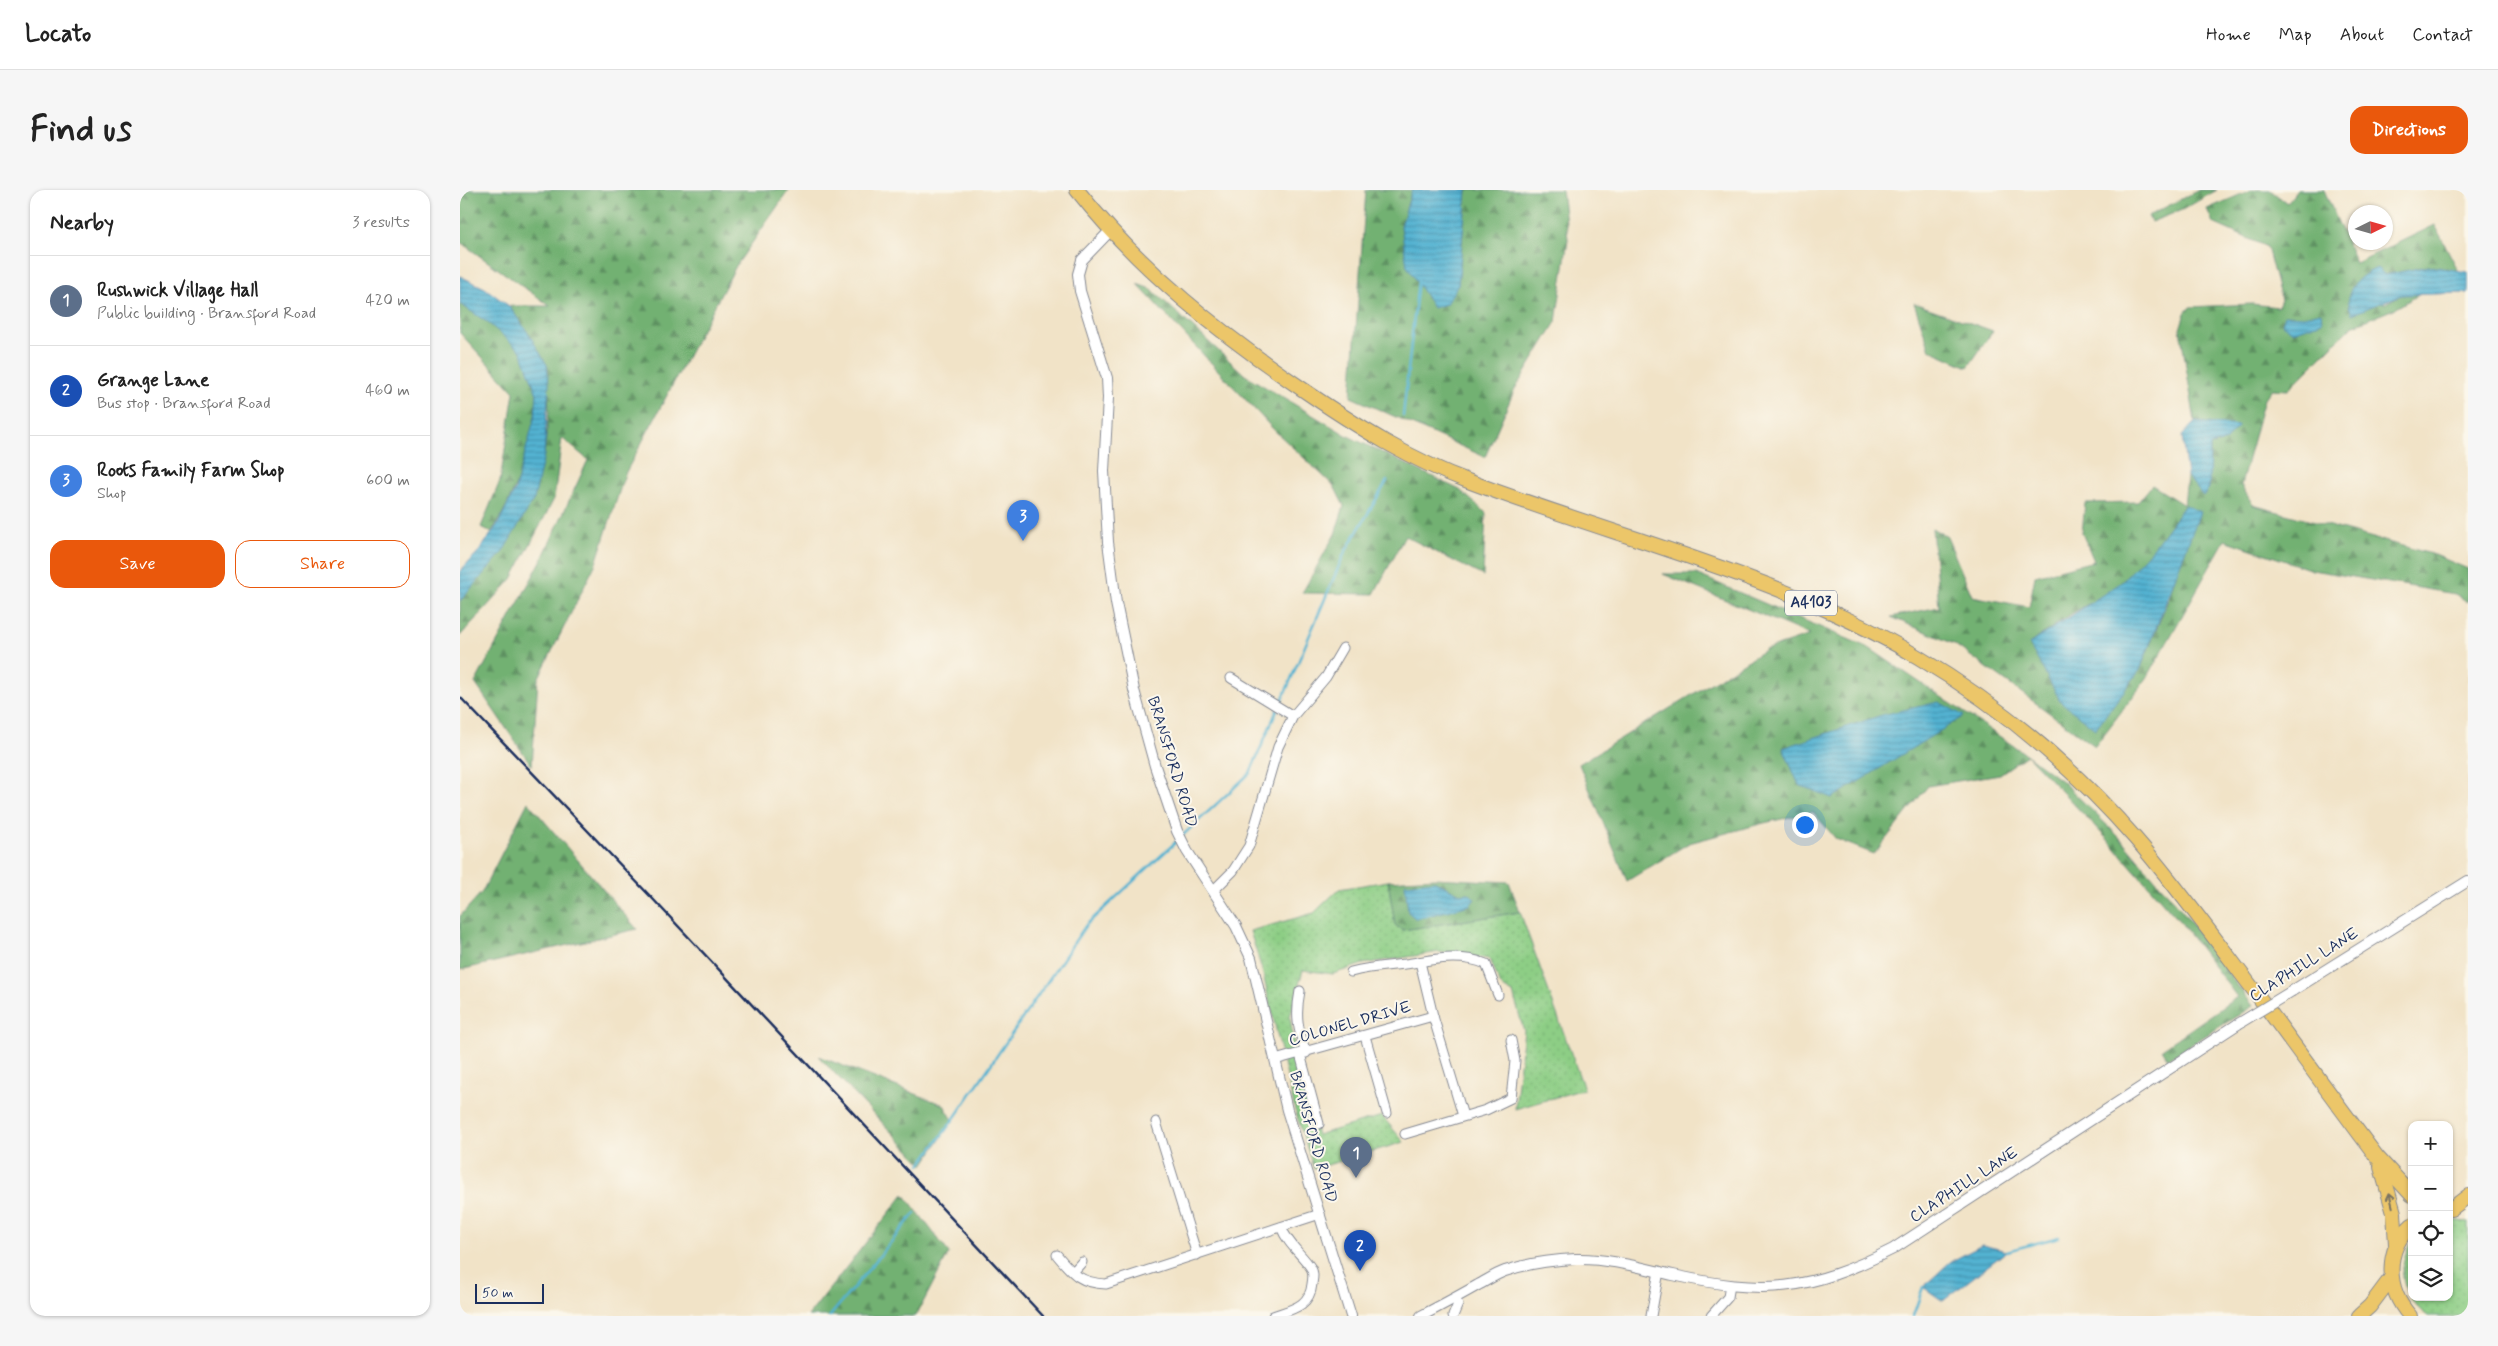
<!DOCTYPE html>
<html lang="en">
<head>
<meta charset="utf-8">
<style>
  body { margin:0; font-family:Mynerve,sans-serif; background:#f6f6f6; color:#222 }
  .controls { position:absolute; right:15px; bottom:15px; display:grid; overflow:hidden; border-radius:10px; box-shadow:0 1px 4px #0004 }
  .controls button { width:45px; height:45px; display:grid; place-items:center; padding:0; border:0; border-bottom:1px solid #e0e0e0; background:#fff; color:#222; font:25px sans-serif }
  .compass { position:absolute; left:1888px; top:15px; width:45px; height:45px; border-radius:50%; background:#fff; box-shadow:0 1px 4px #0004; rotate:85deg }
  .scale { position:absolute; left:15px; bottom:12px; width:69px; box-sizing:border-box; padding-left:5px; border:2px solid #1b2f5e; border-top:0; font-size:14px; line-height:18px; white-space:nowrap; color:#1b2f5e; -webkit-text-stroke:4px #fbf7ec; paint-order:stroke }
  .you { position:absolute; left:1344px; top:634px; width:18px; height:18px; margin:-12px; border:4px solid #fff; border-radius:50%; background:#1a73e8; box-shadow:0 0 0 8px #1a73e833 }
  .badge { display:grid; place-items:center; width:32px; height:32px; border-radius:50%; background:#ea580c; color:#fff; font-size:16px; font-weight:700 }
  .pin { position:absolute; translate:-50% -41px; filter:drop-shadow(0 1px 2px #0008) }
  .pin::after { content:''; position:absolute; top:26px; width:18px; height:15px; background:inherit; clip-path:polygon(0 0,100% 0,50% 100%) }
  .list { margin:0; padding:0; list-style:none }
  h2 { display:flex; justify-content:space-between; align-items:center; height:65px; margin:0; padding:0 20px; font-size:21px }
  h2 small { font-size:16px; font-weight:400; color:#767676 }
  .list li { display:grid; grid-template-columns:32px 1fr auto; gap:15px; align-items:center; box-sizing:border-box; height:90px; padding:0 20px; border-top:1px solid #e0e0e0 }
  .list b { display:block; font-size:19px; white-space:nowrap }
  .list p { margin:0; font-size:16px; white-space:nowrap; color:#767676 }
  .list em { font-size:16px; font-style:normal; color:#767676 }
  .actions { display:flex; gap:10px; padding:15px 20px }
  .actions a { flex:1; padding:11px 0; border:1px solid #ea580c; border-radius:15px; text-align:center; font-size:18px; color:#ea580c }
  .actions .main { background:#ea580c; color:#fff }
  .icon { flex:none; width:28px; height:28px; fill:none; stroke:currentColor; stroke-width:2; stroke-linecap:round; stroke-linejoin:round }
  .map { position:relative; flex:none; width:2008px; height:1126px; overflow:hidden; border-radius:15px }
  header { display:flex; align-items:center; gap:30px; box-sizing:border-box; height:70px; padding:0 25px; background:#fff; border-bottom:1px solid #e0e0e0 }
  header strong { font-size:24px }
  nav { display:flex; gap:28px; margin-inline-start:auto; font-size:18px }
  .intro { display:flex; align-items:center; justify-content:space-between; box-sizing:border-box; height:120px; padding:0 30px }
  h1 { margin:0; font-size:35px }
  .button { padding:12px 22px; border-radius:15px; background:#ea580c; color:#fff; font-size:18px; font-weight:700 }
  main { display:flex; gap:30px; padding:0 30px }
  aside { flex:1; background:#fff; border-radius:15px; box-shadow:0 1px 4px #0004 }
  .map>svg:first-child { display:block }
  .grass { fill:url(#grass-dots); stroke:#547e72 }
  .forest { fill:url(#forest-firs); stroke:#467068; fill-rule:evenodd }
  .water { fill:url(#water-rules); stroke:#377098 }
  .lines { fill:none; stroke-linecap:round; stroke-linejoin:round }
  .stream { stroke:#53b2d1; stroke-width:2.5 }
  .minor-casing { stroke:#868992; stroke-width:11 }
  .tertiary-casing { stroke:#868992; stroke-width:12 }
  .trunk-casing { stroke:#868992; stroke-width:16 }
  .minor { stroke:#fff; stroke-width:9 }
  .tertiary { stroke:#fff; stroke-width:10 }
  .trunk { stroke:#ecc669; stroke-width:14 }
  .rail { stroke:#1b2f5e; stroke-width:2.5 }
  .tertiary-bridge-casing { stroke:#868992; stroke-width:12; stroke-linecap:butt }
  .tertiary-bridge { stroke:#fff; stroke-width:10 }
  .oneway { stroke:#797363 }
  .labels { text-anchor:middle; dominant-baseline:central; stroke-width:4; stroke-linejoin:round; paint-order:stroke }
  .shield { fill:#fbf7ec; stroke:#5e6b89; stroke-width:1 }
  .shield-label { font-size:15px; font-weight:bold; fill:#1b2f5e }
  .street-label { font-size:16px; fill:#1b2f5e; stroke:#fbf7ec }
</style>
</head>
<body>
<header>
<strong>Locato</strong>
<nav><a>Home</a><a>Map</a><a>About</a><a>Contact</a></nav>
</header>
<div class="intro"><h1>Find us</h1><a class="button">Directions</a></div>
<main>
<aside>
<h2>Nearby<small>3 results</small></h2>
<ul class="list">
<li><span class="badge" style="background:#5c6f8a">1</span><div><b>Rushwick Village Hall</b><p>Public building · Bransford Road</p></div><em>420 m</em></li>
<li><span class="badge" style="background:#1a4fb4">2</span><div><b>Grange Lane</b><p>Bus stop · Bransford Road</p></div><em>460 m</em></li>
<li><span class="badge" style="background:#3f7fe0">3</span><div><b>Roots Family Farm Shop</b><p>Shop</p></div><em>600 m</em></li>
</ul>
<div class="actions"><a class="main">Save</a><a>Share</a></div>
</aside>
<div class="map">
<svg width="2008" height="1126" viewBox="0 0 2008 1126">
  <defs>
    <pattern id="grass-dots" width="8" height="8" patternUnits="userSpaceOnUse" patternTransform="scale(1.25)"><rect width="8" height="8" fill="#8dce85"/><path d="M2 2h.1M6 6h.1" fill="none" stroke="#79b175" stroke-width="1.8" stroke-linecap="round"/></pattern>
    <pattern id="forest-firs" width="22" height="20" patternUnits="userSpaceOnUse" patternTransform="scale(1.25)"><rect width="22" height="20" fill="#72b172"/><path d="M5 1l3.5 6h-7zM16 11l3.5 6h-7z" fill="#5d9061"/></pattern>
    <pattern id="water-rules" width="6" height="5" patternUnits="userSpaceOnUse" patternTransform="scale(1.25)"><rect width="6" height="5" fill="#53b2d1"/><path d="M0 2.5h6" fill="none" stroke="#4491ad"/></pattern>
  </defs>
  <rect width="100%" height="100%" fill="#fbf7ec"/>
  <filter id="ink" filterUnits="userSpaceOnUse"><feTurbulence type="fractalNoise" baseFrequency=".02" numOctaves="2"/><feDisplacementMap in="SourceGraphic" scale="10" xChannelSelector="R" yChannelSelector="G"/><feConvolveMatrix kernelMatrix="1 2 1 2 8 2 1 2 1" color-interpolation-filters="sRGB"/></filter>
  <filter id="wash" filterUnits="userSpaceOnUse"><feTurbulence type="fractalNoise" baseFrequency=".0096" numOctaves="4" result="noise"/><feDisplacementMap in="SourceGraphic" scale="20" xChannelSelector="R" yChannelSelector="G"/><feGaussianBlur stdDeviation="1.12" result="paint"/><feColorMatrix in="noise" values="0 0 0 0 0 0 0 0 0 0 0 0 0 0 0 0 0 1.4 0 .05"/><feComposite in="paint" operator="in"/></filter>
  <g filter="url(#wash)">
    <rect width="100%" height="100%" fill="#f1e3c7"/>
    <g class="grass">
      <polygon points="928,691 935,734 943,740 1060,722 1124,899 1055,919 1064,841 1053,803 1041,796 1030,769 979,762 903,774 873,784 843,780 830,827 837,873 857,945 922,926 944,952 854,979 835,920 802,780 790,741 854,723 879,699"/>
      <path d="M 1989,1030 L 2008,1032 L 2008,1126 L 1968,1126 C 1942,1108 1935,1078 1952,1051 L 1952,1107 L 1989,1107 Z"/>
    </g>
    <g class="forest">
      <polygon points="0,0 329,0 276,76 165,284 136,373 78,489 72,576 15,493 81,371 128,270 102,248 94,309 52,389 0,446 0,411 84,265 89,222 87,175 49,116 90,116 0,52"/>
      <polygon points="906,0 952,0 941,36 998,95 1007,0 1102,0 1108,49 1096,132 1055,199 1025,267 891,207"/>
      <polygon points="1739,0 1757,0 1722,20 1691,32 1688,26"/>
      <path d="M 1791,0 L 1810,0 L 1827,13 L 1837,0 L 1864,0 L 1896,73 L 1975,35 L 1999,82 L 1969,76 L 1925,85 L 1924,114 L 1941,105 L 1962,103 L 1934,119 L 1892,136 L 1828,200 L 1812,199 L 1804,209 L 1781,295 L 1793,315 L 1975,365 L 2008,379 L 2008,412 L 1995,404 L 1852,380 L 1765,350 L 1687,488 L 1635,556 L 1494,454 L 1431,427 L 1479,417 L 1472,338 L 1487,347 L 1512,406 L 1569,417 L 1575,386 L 1634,371 L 1622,343 L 1625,313 L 1678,312 L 1692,295 L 1724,315 L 1727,286 L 1743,305 L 1749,298 L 1750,256 L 1766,250 L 1778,236 L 1735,232 L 1720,139 L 1725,123 L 1730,117 L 1792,114 L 1818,117 L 1821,110 L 1807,57 L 1753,33 L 1747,19 ZM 1724,316 L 1719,372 L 1710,405 L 1680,480 L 1569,454 L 1611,424 L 1657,397 L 1694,358 Z"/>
      <polygon points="677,94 691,99 785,185 888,246 1000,300 1026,323 1023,386 945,346 914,404 842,403 875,344 884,316 874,296 814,240"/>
      <polygon points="1454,113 1533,141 1508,177 1470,160"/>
      <path d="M 0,114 C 20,127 45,142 60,160 C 66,167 75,194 77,203 C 83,231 50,319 31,342 L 21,337 L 40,291 L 54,202 L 0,143 Z"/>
      <polygon points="1203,384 1236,384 1409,458 1567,565 1603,592 1660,648 1724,723 1793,816 1708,869 1702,859 1777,807 1722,734 1648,650 1567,565 1540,584 1468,596 1414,664 1376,649 1353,622 1304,633 1229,653 1167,691 1119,574 1305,460 1350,445"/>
      <polygon points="68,612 177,739 0,780 0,726 22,702"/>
      <path d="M 975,688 L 1049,692 L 1060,722 L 943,740 L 935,735 L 928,691 ZM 975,691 L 1000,704 L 1009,704 L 1010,715 L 996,717 Z"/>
      <polygon points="358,866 484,915 493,930 463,975"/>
      <polygon points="444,1004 489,1063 456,1126 348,1126"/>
    </g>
    <g class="water">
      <polygon points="952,0 1007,0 998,95 986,114 973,118 947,76 941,36"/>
      <path d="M 1969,76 L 2008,82 L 2008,103 L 1941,105 L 1892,124 C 1882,101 1897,87 1917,78 L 1925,85 Z"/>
      <polygon points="0,86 25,98 49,116 69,144 87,175 89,193 84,265 74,309 42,363 0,411 0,381 20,360 38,334 55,300 75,226 77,204 61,161 27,132 0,114"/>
      <polygon points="1861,122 1862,132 1833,142 1822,134 1825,125 1844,126"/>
      <polygon points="1735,232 1779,236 1766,250 1750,256 1749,298 1743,306 1727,286 1722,246"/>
      <polygon points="1725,315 1740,322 1680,480 1635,539 1601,512 1569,454 1662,392 1694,357"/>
      <polygon points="1479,512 1504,526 1372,608 1339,595 1323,558 1422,525"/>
      <polygon points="975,691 1000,704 1009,703 1015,709 1010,715 956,729 948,722 945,694"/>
      <polygon points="1522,1055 1547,1061 1483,1111 1463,1097 1490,1072"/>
    </g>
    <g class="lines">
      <g class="stream">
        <polyline points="943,226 958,90"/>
        <polyline points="820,515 884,364 927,291"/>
        <polyline points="722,646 790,583 817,520"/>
        <polyline points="460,975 493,930 626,735 718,650"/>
        <polyline points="1547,1061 1599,1047"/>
        <polyline points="370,1126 455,1023"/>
        <polyline points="1453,1126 1463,1097"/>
      </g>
    </g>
  </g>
  <g filter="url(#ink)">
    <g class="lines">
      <defs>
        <g id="minor">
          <polyline points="771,488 833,526"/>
          <polyline points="754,700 773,681 789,656 818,557 833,526 866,487 883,458"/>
          <polyline points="960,772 973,826 1003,926"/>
          <path d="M 891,782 C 909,777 927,776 945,774 C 973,770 999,763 1026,774 L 1038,805"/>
          <path d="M 840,801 C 835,826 838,839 846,863"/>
          <polyline points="905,846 927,923"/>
          <polyline points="840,864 859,934"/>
          <polyline points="815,870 973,826"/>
          <polyline points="696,932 737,1065"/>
          <polyline points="945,944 1026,920 1051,908 1055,871 1051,850"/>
          <path d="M 597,1065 C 613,1084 620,1093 646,1094 L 860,1024"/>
          <polyline points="613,1082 622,1072"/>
          <path d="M 813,1126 C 833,1119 850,1116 852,1094 C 853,1088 854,1083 851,1078 C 840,1062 829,1056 821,1037"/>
          <polyline points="993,1126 998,1114 995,1108"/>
          <polyline points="1191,1126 1199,1081"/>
          <polyline points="1251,1126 1268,1107 1270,1095"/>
        </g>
        <g id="tertiary">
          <polyline points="650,41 622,70 618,84 620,101 647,188 648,208 644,281 648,352 656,413 674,500 695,576 717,641 727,661 776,736 791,768 827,920 891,1126"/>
          <polyline points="1832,801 2008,691"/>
          <path d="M 961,1126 C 980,1116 999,1106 1018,1095 C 1026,1091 1036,1084 1045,1081 C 1066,1074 1093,1070 1116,1069 C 1148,1068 1182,1078 1213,1085 C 1305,1105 1348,1102 1433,1059 L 1778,834"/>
        </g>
        <g id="trunk">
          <path d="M 617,0 C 681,81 762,145 848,203 C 898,237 951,270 1008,291 C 1158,348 1319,384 1458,467 C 1539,515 1613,577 1675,648 C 1717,696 1754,748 1793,799 C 1834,855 1875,911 1917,967 L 1952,1005"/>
          <polyline points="1921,977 1934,1023 1936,1054"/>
          <polyline points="1991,1019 2008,1006"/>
          <polyline points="1899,1126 1910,1116 1931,1088"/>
          <path d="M 1950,1126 C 1926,1099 1924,1060 1952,1035"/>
        </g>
      </defs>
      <use href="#minor" class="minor-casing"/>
      <use href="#tertiary" class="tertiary-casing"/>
      <use href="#trunk" class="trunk-casing"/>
      <use href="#minor" class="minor"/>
      <use href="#tertiary" class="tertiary"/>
      <use href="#trunk" class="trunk"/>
      <polyline class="rail" points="0,507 191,707 583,1126"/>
      <defs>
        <polyline id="tertiary-bridge" points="1778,834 1832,801"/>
      </defs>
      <use href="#tertiary-bridge" class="tertiary-bridge-casing"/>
      <use href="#tertiary-bridge" class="tertiary-bridge"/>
    </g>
    <defs><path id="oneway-shaft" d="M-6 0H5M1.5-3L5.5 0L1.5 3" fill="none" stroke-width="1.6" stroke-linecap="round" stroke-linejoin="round" transform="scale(1.25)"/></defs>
    <use class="oneway" href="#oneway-shaft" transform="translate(1931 1010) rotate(-103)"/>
  </g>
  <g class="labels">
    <rect class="shield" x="1325" y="400.5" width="52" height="25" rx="4"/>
    <g class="shield-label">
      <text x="1351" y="413">A4103</text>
    </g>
    <g class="street-label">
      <text transform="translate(712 572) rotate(73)">BRANSFORD ROAD</text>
      <text transform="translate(1844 775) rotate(-32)">CLAPHILL LANE</text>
      <text transform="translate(890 834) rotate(-16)">COLONEL DRIVE</text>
      <text transform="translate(853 947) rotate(74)">BRANSFORD ROAD</text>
      <text transform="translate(1504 995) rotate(-33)">CLAPHILL LANE</text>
    </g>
  </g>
</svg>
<div class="controls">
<button>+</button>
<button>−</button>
<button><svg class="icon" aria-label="locate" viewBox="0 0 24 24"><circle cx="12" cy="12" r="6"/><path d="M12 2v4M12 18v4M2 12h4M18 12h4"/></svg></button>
<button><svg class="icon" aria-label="layers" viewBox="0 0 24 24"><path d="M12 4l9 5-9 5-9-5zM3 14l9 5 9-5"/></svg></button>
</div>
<svg class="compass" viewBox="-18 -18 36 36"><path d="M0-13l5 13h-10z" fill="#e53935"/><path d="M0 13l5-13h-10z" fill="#767676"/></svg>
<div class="scale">50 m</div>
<div class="you"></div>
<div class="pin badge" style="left:896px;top:988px;background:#5c6f8a">1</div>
<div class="pin badge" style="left:900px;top:1081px;background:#1a4fb4">2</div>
<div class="pin badge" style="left:563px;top:351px;background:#3f7fe0">3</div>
</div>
</main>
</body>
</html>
